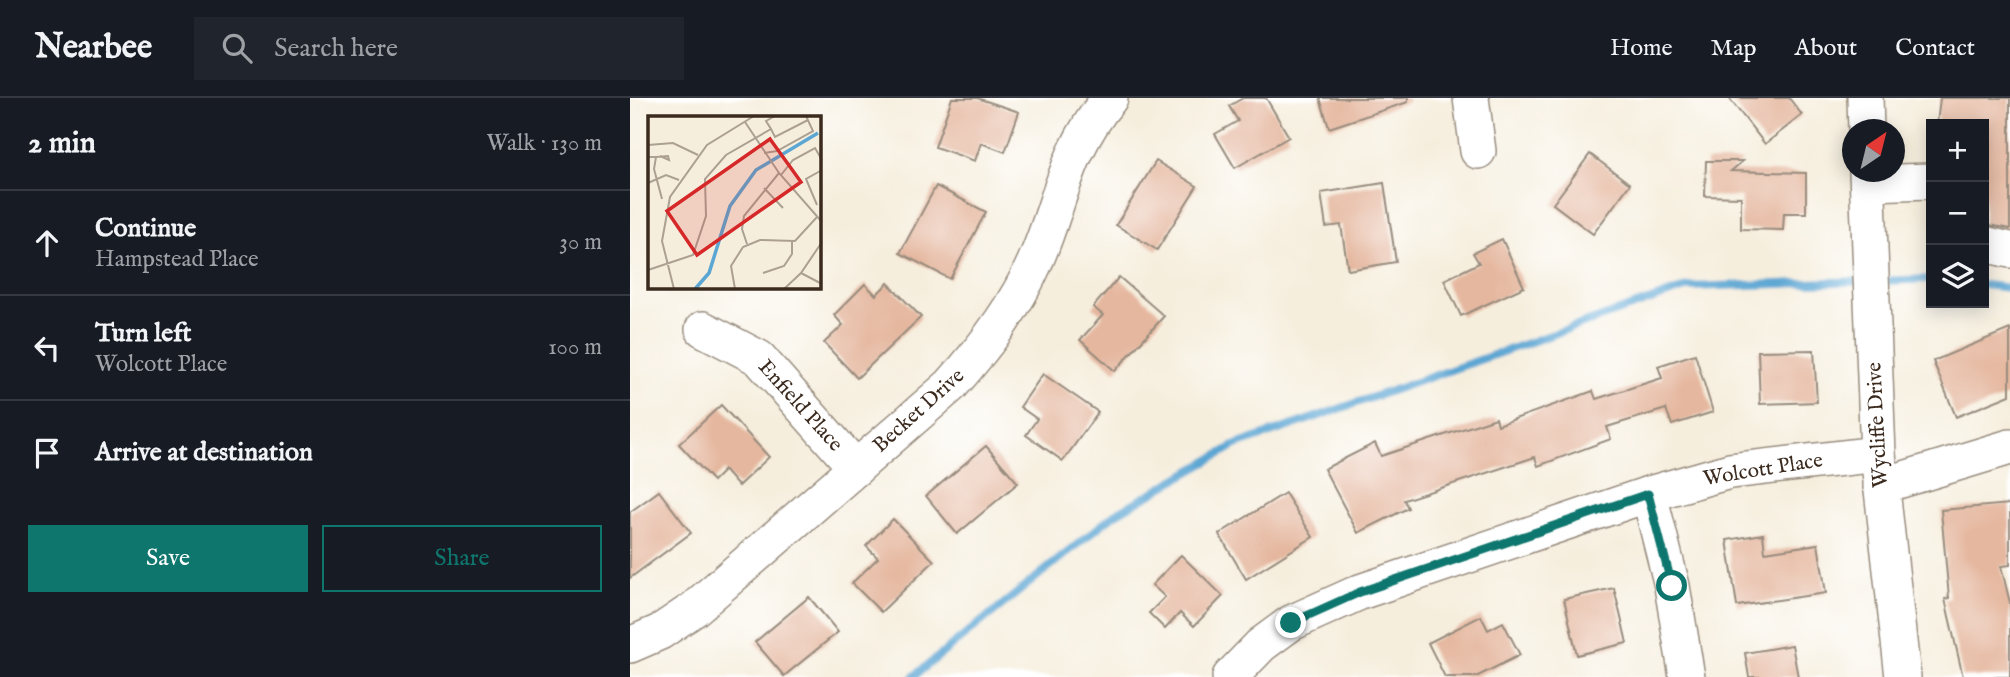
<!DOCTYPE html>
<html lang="en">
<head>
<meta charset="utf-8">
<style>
  body { margin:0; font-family:"IM FELL English",serif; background:#20242c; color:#f1f3f6 }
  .controls { position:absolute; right:21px; top:21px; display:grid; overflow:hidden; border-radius:0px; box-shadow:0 4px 18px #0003 }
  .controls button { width:63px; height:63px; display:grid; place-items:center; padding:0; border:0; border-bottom:2px solid #363941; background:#171b24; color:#f1f3f6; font:35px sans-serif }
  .compass { position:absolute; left:1212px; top:21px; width:63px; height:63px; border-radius:50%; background:#171b24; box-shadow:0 4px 18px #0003; rotate:35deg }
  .stop { position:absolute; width:21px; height:21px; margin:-16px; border:5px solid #0f766e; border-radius:50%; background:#fff }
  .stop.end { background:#0f766e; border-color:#fff; box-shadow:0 2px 7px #0008 }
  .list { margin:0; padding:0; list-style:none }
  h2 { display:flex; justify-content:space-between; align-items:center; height:91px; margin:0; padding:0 28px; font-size:30px }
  h2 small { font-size:23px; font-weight:400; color:#9ea1a6 }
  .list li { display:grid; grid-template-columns:46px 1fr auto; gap:21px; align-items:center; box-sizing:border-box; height:105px; padding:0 28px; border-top:2px solid #363941 }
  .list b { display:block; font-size:26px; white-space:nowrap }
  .list p { margin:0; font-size:23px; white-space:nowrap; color:#9ea1a6 }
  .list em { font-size:23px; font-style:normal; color:#9ea1a6 }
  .actions { display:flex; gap:14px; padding:21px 28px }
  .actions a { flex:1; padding:16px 0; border:2px solid #0f766e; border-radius:0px; text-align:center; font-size:24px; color:#0f766e }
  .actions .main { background:#0f766e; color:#fff }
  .icon { flex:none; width:38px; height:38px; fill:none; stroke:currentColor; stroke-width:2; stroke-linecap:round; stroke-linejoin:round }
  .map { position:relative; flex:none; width:1380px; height:579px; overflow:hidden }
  header { display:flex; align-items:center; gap:42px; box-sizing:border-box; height:98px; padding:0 35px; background:#171b24; border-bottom:2px solid #363941 }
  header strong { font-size:33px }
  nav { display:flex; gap:38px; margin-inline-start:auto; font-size:24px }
  .search { width:490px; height:63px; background:#20242c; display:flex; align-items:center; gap:18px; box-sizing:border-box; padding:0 24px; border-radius:0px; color:#9ea1a6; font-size:26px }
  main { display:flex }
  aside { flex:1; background:#171b24 }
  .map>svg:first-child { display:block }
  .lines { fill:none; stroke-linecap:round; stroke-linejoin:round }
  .stream { stroke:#5ca6d3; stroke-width:8 }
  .building { fill:#e5b79f }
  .minor-casing { stroke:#988c7e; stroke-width:38 }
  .minor { stroke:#fff; stroke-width:35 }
  .route { stroke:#0f766e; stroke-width:9 }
  .labels { text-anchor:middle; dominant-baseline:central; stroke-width:5; stroke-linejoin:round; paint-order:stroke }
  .street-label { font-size:21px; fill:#3b2a1e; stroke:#fff }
  .inset-river { fill:none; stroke:#5ca6d3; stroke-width:3.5 }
  .inset-road { fill:none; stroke:#aba091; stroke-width:2 }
  .view { fill:#d62828; fill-opacity:0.15; stroke:#d62828; stroke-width:3.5 }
  .inset-edge { fill:none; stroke:#3b2a1e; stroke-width:3.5 }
</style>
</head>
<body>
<header>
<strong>Nearbee</strong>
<div class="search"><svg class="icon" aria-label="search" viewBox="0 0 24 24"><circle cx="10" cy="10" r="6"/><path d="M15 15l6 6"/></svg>Search here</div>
<nav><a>Home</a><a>Map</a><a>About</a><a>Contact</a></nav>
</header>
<main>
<aside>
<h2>2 min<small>Walk · 130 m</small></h2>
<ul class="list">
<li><svg class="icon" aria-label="ahead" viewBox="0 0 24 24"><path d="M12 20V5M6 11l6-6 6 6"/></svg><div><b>Continue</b><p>Hampstead Place</p></div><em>30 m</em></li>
<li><svg class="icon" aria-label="left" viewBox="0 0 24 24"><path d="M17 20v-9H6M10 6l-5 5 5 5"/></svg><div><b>Turn left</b><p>Wolcott Place</p></div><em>100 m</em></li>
<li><svg class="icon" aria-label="arrive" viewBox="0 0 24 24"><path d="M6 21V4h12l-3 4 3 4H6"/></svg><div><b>Arrive at destination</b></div></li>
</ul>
<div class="actions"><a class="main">Save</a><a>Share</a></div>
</aside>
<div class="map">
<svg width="1380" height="579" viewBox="0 0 1380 579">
  <rect width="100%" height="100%" fill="#fff"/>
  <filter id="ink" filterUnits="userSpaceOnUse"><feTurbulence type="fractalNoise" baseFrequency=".0143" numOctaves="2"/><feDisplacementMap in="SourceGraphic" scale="14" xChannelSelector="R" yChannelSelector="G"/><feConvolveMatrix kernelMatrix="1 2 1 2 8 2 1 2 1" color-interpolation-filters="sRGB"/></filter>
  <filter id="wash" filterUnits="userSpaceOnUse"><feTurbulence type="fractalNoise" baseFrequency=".00686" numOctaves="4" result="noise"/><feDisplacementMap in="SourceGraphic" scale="28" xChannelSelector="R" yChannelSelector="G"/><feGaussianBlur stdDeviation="1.57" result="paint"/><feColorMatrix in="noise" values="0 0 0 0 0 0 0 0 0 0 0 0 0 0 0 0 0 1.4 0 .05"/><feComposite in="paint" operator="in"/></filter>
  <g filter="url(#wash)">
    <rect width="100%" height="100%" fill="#f6eedd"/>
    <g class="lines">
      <g class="stream">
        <polyline points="1251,183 1301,181"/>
        <polyline points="1354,187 1380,190"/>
        <polyline points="283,579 485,416 606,347 1058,189 1235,183"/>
      </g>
    </g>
    <g id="blocks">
      <g class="building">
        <polygon points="322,0 347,0 389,14 375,54 351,45 345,63 305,49"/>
        <polygon points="613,0 636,0 659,39 605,70 585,36 608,23 599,8"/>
        <polygon points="690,0 778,0 778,4 699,30"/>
        <polygon points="1099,0 1159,0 1172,17 1135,46"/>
        <polygon points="1310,0 1380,0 1380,131 1354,126 1354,26 1307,26"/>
        <polygon points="960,56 1000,86 963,136 923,106"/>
        <polygon points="526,63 567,88 527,152 486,127"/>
        <polygon points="1076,63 1113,63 1101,73 1176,75 1176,115 1154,115 1153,132 1111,131 1111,99 1075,98"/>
        <polygon points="754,85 766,164 718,172 711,127 696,129 691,95"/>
        <polygon points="306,88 356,114 320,181 270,155"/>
        <polygon points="872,141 894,189 831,218 814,182 849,165 843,155"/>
        <polygon points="489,179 534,218 485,273 450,242 473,217 463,209"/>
        <polygon points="258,185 291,219 227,280 194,245 213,227 204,217 235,186 246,197"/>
        <polygon points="1380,231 1380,297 1326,319 1303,263"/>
        <polygon points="1184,252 1187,304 1130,306 1128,253"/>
        <polygon points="1065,256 1083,314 1042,327 1036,311 977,329 981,341 908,368 905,359 774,402 778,410 728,435 694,371 745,345 751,358 866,320 868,327 963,293 966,301 1032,280 1028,268"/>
        <polygon points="413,276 468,314 433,363 396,337 407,321 390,309"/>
        <polygon points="91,307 139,359 108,388 94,372 83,383 49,346"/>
        <polygon points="356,348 388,385 327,436 296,398"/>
        <polygon points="29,393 61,435 0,480 0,414"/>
        <polygon points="655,395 683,439 616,481 589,436"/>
        <polygon points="1380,406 1380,467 1371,468 1380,505 1380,579 1333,579 1315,501 1319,500 1311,412"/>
        <polygon points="263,421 304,463 251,514 222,485 248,460 236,448"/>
        <polygon points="1133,436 1135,454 1188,446 1196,495 1107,508 1097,442"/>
        <polygon points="551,457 593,498 564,528 550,515 535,531 519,515 535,499 522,487"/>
        <polygon points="984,490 997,545 947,557 934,501"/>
        <polygon points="179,499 208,534 154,578 125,544"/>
        <polygon points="851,518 858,532 873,524 890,557 846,579 815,579 798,545"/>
        <polygon points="1162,547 1168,579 1119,579 1115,555"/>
      </g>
    </g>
  </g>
  <g filter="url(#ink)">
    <use href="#blocks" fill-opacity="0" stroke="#988c7e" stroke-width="2"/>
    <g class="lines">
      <defs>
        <g id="minor">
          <polyline points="841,0 848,53"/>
          <polyline points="1235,0 1236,32"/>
          <polyline points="1237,74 1248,356 1273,579"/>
          <polyline points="1238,85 1301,83"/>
          <polyline points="1354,146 1380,152"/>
          <polyline points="73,231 129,260 226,370"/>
          <polyline points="1251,388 1380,349"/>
          <polyline points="1019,396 1042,488 1057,579"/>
          <path d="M 0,547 L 30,534 L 64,511 L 321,287 C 354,250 385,210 405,164 C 432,102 434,55 480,0"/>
          <polyline points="600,579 631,547 661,525 730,494 1019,396 1100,373 1248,356"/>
        </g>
      </defs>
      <use href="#minor" class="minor-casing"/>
      <use href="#minor" class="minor"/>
    </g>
  </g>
  <g class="lines" filter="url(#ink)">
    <polyline class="route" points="661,525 730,494 1018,396 1042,488"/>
  </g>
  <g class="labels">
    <g class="street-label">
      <text transform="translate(170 308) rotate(48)">Enfield Place</text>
      <text transform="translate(289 313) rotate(-42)">Becket Drive</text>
      <text transform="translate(1248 327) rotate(-93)">Wycliffe Drive</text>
      <text transform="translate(1133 372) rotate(-9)">Wolcott Place</text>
    </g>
  </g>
  <g transform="translate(18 18)">
    <rect width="173" height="173" fill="#f6eedd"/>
    <path class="inset-river" d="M 47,173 L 61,157 L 82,90 L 108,54 L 170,17"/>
    <path class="inset-road" d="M 97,6 L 131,57 L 174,106M 123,13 L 127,21 L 160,4M 0,29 L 25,27 L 50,39M 116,37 L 129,35 L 165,15 L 158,0M 0,41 L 8,41 L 6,53 L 14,83M 8,41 L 20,40 L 21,44 L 12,40M 133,59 L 145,44 L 167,32 L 174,44M 0,67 L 18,59 L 31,64M 116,72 L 135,92M 169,89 L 158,63 L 174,54M 99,128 L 94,113 L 96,100 L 131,57M 0,154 L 45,139 L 58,100 L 57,63 L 78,39 L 123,13 L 118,5 L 127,0M 115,157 L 136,150 L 144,138 L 144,126M 153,157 L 174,168M 26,173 L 14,125 L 22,81 L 59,29 L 106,0M 87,173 L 83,150 L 95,131 L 112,124 L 147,125 L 169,101M 136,173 L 153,157 L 174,126"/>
    <path class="view" d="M 122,23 L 153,66 L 49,139 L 19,95 Z"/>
    <rect width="173" height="173" class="inset-edge"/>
  </g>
</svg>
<div class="controls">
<button>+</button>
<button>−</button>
<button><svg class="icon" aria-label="layers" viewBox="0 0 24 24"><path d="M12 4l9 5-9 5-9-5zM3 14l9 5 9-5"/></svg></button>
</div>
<svg class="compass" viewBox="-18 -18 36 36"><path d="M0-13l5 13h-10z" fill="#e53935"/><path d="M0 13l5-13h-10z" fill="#9ea1a6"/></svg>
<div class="stop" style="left:1042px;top:488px"></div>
<div class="stop end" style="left:661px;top:525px"></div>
</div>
</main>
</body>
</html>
